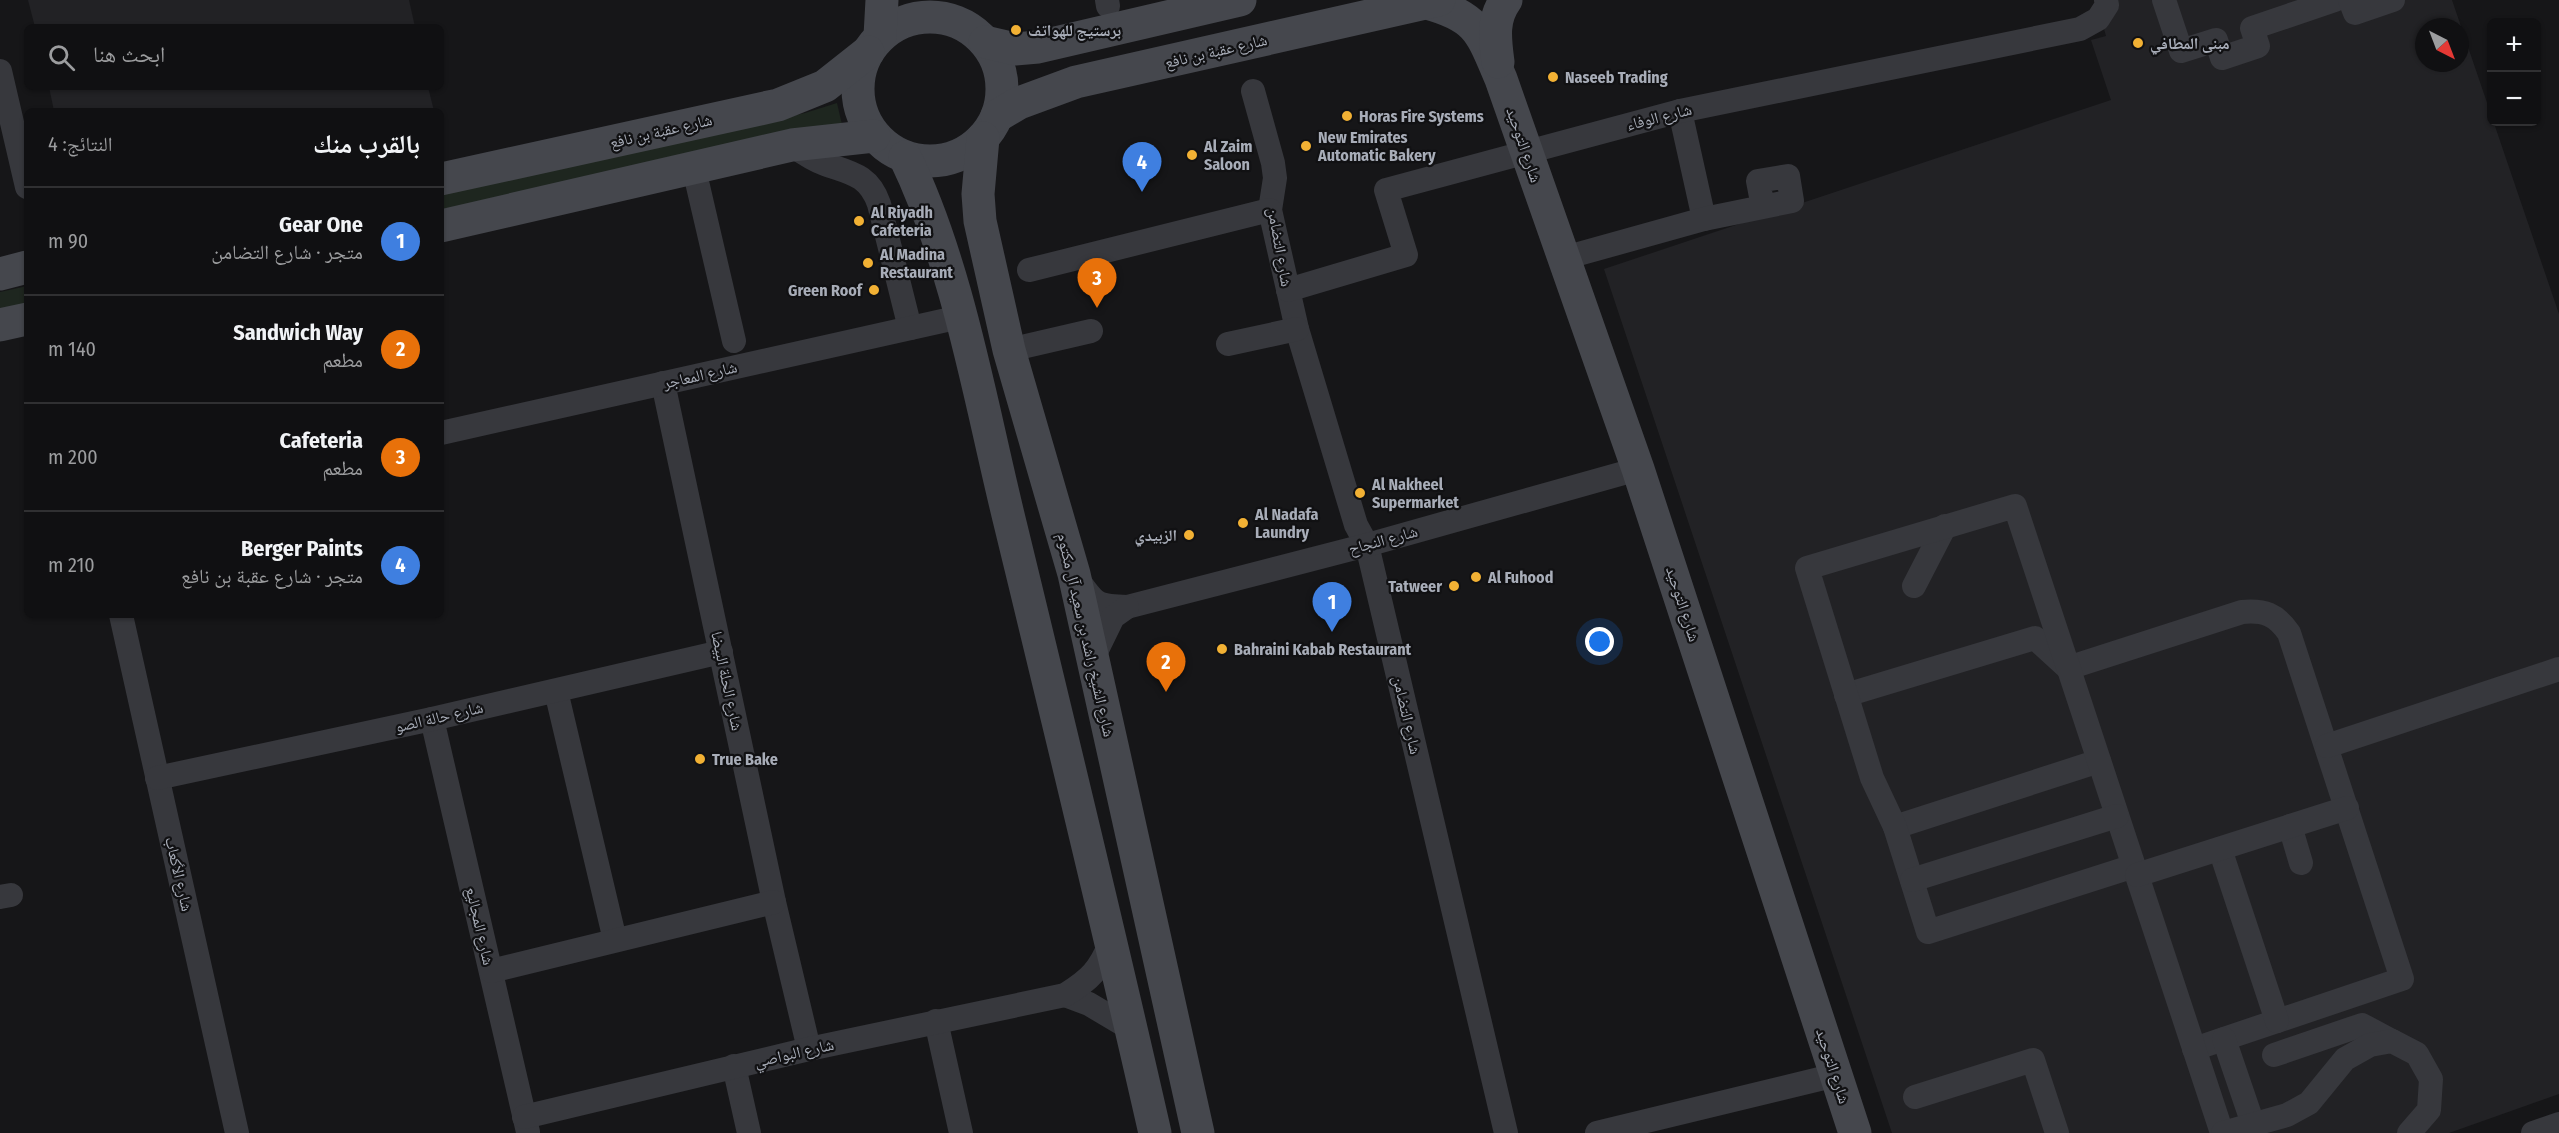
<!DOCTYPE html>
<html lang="ar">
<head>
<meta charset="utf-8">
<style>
  body { margin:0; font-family:"Fira Sans Condensed","Noto Naskh Arabic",sans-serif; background:#19191b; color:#f1f3f6; direction:rtl }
  .controls { position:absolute; right:18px; top:18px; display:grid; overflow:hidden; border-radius:9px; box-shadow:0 2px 4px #0004 }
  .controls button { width:54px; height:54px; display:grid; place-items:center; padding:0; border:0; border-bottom:2px solid #303032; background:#101012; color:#f1f3f6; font:30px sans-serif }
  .compass { position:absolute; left:2415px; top:18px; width:54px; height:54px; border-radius:50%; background:#101012; box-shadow:0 2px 4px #0004; rotate:138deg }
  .you { position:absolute; left:1600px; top:642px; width:21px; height:21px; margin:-15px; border:4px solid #fff; border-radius:50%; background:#1a73e8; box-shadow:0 0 0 9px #1a73e833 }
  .badge { display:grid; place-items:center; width:39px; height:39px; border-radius:50%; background:#f2b134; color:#fff; font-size:20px; font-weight:700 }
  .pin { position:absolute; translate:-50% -50px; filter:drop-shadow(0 2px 3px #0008) }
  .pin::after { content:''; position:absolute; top:32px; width:21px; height:18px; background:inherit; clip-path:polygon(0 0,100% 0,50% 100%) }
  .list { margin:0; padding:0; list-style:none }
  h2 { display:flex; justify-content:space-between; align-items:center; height:78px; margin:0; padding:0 24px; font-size:26px }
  h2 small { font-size:20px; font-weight:400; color:#9c9d9f }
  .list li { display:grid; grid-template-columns:39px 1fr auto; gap:18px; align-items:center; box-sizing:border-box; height:108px; padding:0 24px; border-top:2px solid #303032 }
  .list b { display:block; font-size:22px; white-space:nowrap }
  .list p { margin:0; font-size:20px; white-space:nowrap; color:#9c9d9f }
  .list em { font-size:20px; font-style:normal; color:#9c9d9f }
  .icon { flex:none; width:33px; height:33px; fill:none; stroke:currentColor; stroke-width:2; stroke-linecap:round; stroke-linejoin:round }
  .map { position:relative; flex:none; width:2559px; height:1133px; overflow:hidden; direction:ltr }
  .search { position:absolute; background:#101012; box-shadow:0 2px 4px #0004; left:24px; top:24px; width:420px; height:66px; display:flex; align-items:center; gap:15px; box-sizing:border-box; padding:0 21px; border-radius:9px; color:#9c9d9f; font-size:22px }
  .panel { position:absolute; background:#101012; box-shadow:0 2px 4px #0004; left:24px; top:108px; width:420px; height:510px; border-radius:9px; direction:rtl }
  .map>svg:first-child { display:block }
  .built { fill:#222225; fill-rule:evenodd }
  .green { fill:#1e261f }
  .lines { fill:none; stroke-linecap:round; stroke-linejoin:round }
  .street { stroke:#37383d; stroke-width:24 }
  .secondary { stroke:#45474d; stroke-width:33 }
  .poi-dot { fill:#f2b134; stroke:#111113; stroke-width:2 }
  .labels { text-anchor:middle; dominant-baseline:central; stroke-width:4.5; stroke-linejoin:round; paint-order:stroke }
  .poi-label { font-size:16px; font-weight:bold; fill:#a8adb8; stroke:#111113; text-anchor:start }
  .street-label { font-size:16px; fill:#a8adb8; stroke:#111113 }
</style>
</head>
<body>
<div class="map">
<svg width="2559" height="1133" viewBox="0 0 2559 1133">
  <rect width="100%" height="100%" fill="#161618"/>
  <g class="built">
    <polygon points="28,0 409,0 415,27 35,27"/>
    <path d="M 2096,0 L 2452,0 L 2559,314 L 2559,1094 L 2449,1133 L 1892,1133 L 1604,269 L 2111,100 L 2091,40 L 2106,36 ZM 2424,27 L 2460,27 L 2460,63 L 2424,63 Z"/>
    <polygon points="49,87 428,87 434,111 54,111"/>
  </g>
  <g class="green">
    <polygon points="837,103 843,129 441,215 441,193 805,113"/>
    <polygon points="27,286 27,306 0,312 0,292"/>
  </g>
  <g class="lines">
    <g class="street">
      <polyline points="1107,0 1108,6"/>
      <polyline points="2164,0 2181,51 2216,40 2222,58 2258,46 2252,28 2335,0"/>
      <polyline points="2350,0 2355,13 2393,0"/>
      <polyline points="0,71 27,187"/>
      <polyline points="1253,91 1273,163 1275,178 1270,210 1297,329 1356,525 1367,545 1506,1133"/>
      <polyline points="1680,111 1704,219"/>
      <path d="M 792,145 C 803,153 813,160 825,164 C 851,173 869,175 879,204 L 910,328"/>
      <polyline points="694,169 734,341"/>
      <polyline points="1564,258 1704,219 1792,201 1788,176 1758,181 1763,207"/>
      <polyline points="1029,270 1270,210"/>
      <polyline points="1288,290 1406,255 1386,190 1680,111 2080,29 2098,19 2107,5 2106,0"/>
      <polyline points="1228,344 1297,329"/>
      <polyline points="1009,350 1091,331"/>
      <polyline points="663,383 774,902 809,1049"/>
      <polyline points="441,433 960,317"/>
      <path d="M 1077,578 C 1095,604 1096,606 1127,607 L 1367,545 L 1638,469"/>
      <polyline points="1914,586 1945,526"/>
      <polyline points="121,615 237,1133"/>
      <polyline points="1093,658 1113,617 1127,607"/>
      <polyline points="556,691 615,940"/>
      <path d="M 1846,695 L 2035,638 L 2068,668 L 2242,612 C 2264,610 2276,614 2289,633 L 2402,979 L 2194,1049"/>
      <polyline points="432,719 528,1132"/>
      <polyline points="2327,746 2559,669"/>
      <polyline points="157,778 432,719 721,652"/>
      <polyline points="2290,826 2301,863"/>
      <polyline points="1895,827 2099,761"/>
      <polyline points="2220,849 2277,1021"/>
      <polyline points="2134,866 1928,932 1895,827 1872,778 1807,568 2015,506 2222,1133"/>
      <polyline points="2137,875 2347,808"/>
      <polyline points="1912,880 2117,816"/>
      <polyline points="0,897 11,895"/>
      <polyline points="491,971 774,902"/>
      <polyline points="1065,995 1089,1004 1131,1029"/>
      <polyline points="936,1021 961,1133"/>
      <polyline points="2224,1039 2253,1124"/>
      <polyline points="2274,1055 2362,1025 2392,1041"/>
      <polyline points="734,1066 749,1133"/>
      <polyline points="1915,1097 2033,1060 2057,1133"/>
      <path d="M 524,1117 L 809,1049 L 1065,995 C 1091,979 1099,970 1111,942"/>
      <polyline points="1597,1133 1836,1075"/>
      <polyline points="2223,1133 2287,1115 2309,1103 2345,1059 2370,1045 2392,1041 2417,1054 2431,1079 2429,1110 2409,1133"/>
      <polyline points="2533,1133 2559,1124"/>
    </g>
    <g class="secondary">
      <path d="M 1427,3 C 1478,17 1481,32 1501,79 L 1638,469 L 1855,1133"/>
      <circle cx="930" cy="89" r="72"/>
      <polyline points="880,36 882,0"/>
      <polyline points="985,42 1015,49 1038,47 1240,0"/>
      <path d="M 1498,62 C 1495,39 1492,19 1506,0"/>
      <polyline points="997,116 1019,103 1076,82 1439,0"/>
      <polyline points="983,138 978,194 980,221 1009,350 1074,574 1198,1133"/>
      <path d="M 905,157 C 959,269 981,406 1011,527 C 1060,729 1109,930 1155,1133"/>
      <polyline points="441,179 778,105 825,86 868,52"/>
      <polyline points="441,226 792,145 874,136"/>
      <polyline points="0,274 27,267"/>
      <polyline points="0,325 27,319"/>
    </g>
  </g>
  <g class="poi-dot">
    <circle cx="1016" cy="30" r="6"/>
    <circle cx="2138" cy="43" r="6"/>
    <circle cx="1553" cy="77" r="6"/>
    <circle cx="1347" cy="116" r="6"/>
    <circle cx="1306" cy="146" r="6"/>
    <circle cx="1192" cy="155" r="6"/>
    <circle cx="859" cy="221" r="6"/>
    <circle cx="868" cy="263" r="6"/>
    <circle cx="874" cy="290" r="6"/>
    <circle cx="1360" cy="493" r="6"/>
    <circle cx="1243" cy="523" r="6"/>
    <circle cx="1189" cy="535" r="6"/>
    <circle cx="1476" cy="577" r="6"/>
    <circle cx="1454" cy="586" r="6"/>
    <circle cx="1222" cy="649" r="6"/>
    <circle cx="700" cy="759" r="6"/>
  </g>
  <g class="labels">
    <g class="poi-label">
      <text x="1028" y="30">برستيج للهواتف</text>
      <text x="2150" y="43">مبنى المطافي</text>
      <text x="1565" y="77">Naseeb Trading</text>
      <text x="1359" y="116">Horas Fire Systems</text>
      <text x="1318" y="137">New Emirates<tspan x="1318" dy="18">Automatic Bakery</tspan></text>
      <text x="1204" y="146">Al Zaim<tspan x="1204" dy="18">Saloon</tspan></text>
      <text x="871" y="212">Al Riyadh<tspan x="871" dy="18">Cafeteria</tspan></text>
      <text x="880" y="254">Al Madina<tspan x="880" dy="18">Restaurant</tspan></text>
      <text x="862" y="290" text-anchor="end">Green Roof</text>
      <text x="1372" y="484">Al Nakheel<tspan x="1372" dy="18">Supermarket</tspan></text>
      <text x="1255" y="514">Al Nadafa<tspan x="1255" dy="18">Laundry</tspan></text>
      <text x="1177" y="535" text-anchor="end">الزبيدي</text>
      <text x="1488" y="577">Al Fuhood</text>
      <text x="1442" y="586" text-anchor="end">Tatweer</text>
      <text x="1234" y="649">Bahraini Kabab Restaurant</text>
      <text x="712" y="759">True Bake</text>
    </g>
    <g class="street-label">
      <text transform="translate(1216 51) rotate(-13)">شارع عقبة بن نافع</text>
      <text transform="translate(1659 117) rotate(-14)">شارع الوفاء</text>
      <text transform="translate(661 131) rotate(-13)">شارع عقبة بن نافع</text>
      <text transform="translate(1524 145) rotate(71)">شارع التوحيد</text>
      <text transform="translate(1280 247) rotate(80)">شارع التضامن</text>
      <text transform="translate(700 375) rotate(-13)">شارع المعاجر</text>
      <text transform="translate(1383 540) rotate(-15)">شارع النجاح</text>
      <text transform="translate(1683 604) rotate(72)">شارع التوحيد</text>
      <text transform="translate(1086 635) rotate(77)">شارع الشيخ راشد بن سعيد آل مكتوم</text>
      <text transform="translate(727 681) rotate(78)">شارع الحلة البيضا</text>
      <text transform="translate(1407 715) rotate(77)">شارع التضامن</text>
      <text transform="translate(439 717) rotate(-13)">شارع حالة الصو</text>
      <text transform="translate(179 874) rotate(77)">شارع الأكعاب</text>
      <text transform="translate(480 926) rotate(77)">شارع المجاليع</text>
      <text transform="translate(794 1053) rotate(-13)">شارع البواصي</text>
      <text transform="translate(1833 1066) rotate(72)">شارع التوحيد</text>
    </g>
  </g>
</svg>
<div class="controls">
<button>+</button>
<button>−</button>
</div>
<svg class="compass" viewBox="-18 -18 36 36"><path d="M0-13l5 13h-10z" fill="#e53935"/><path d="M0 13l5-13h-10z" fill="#9c9d9f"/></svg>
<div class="you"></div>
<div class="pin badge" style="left:1332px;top:632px;background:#3f7fe0">1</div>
<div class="pin badge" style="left:1166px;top:692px;background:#e8710a">2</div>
<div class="pin badge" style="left:1097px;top:308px;background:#e8710a">3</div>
<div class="pin badge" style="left:1142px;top:192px;background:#3f7fe0">4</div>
<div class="search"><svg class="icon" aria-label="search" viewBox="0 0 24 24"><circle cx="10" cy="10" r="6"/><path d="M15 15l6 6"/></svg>ابحث هنا</div>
<section class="panel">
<h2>بالقرب منك<small>النتائج: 4</small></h2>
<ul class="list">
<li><span class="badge" style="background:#3f7fe0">1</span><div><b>Gear One</b><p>متجر · شارع التضامن</p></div><em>90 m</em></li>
<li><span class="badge" style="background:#e8710a">2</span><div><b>Sandwich Way</b><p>مطعم</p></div><em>140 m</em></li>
<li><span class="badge" style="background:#e8710a">3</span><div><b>Cafeteria</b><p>مطعم</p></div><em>200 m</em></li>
<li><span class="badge" style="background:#3f7fe0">4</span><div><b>Berger Paints</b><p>متجر · شارع عقبة بن نافع</p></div><em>210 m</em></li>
</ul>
</section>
</div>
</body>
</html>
